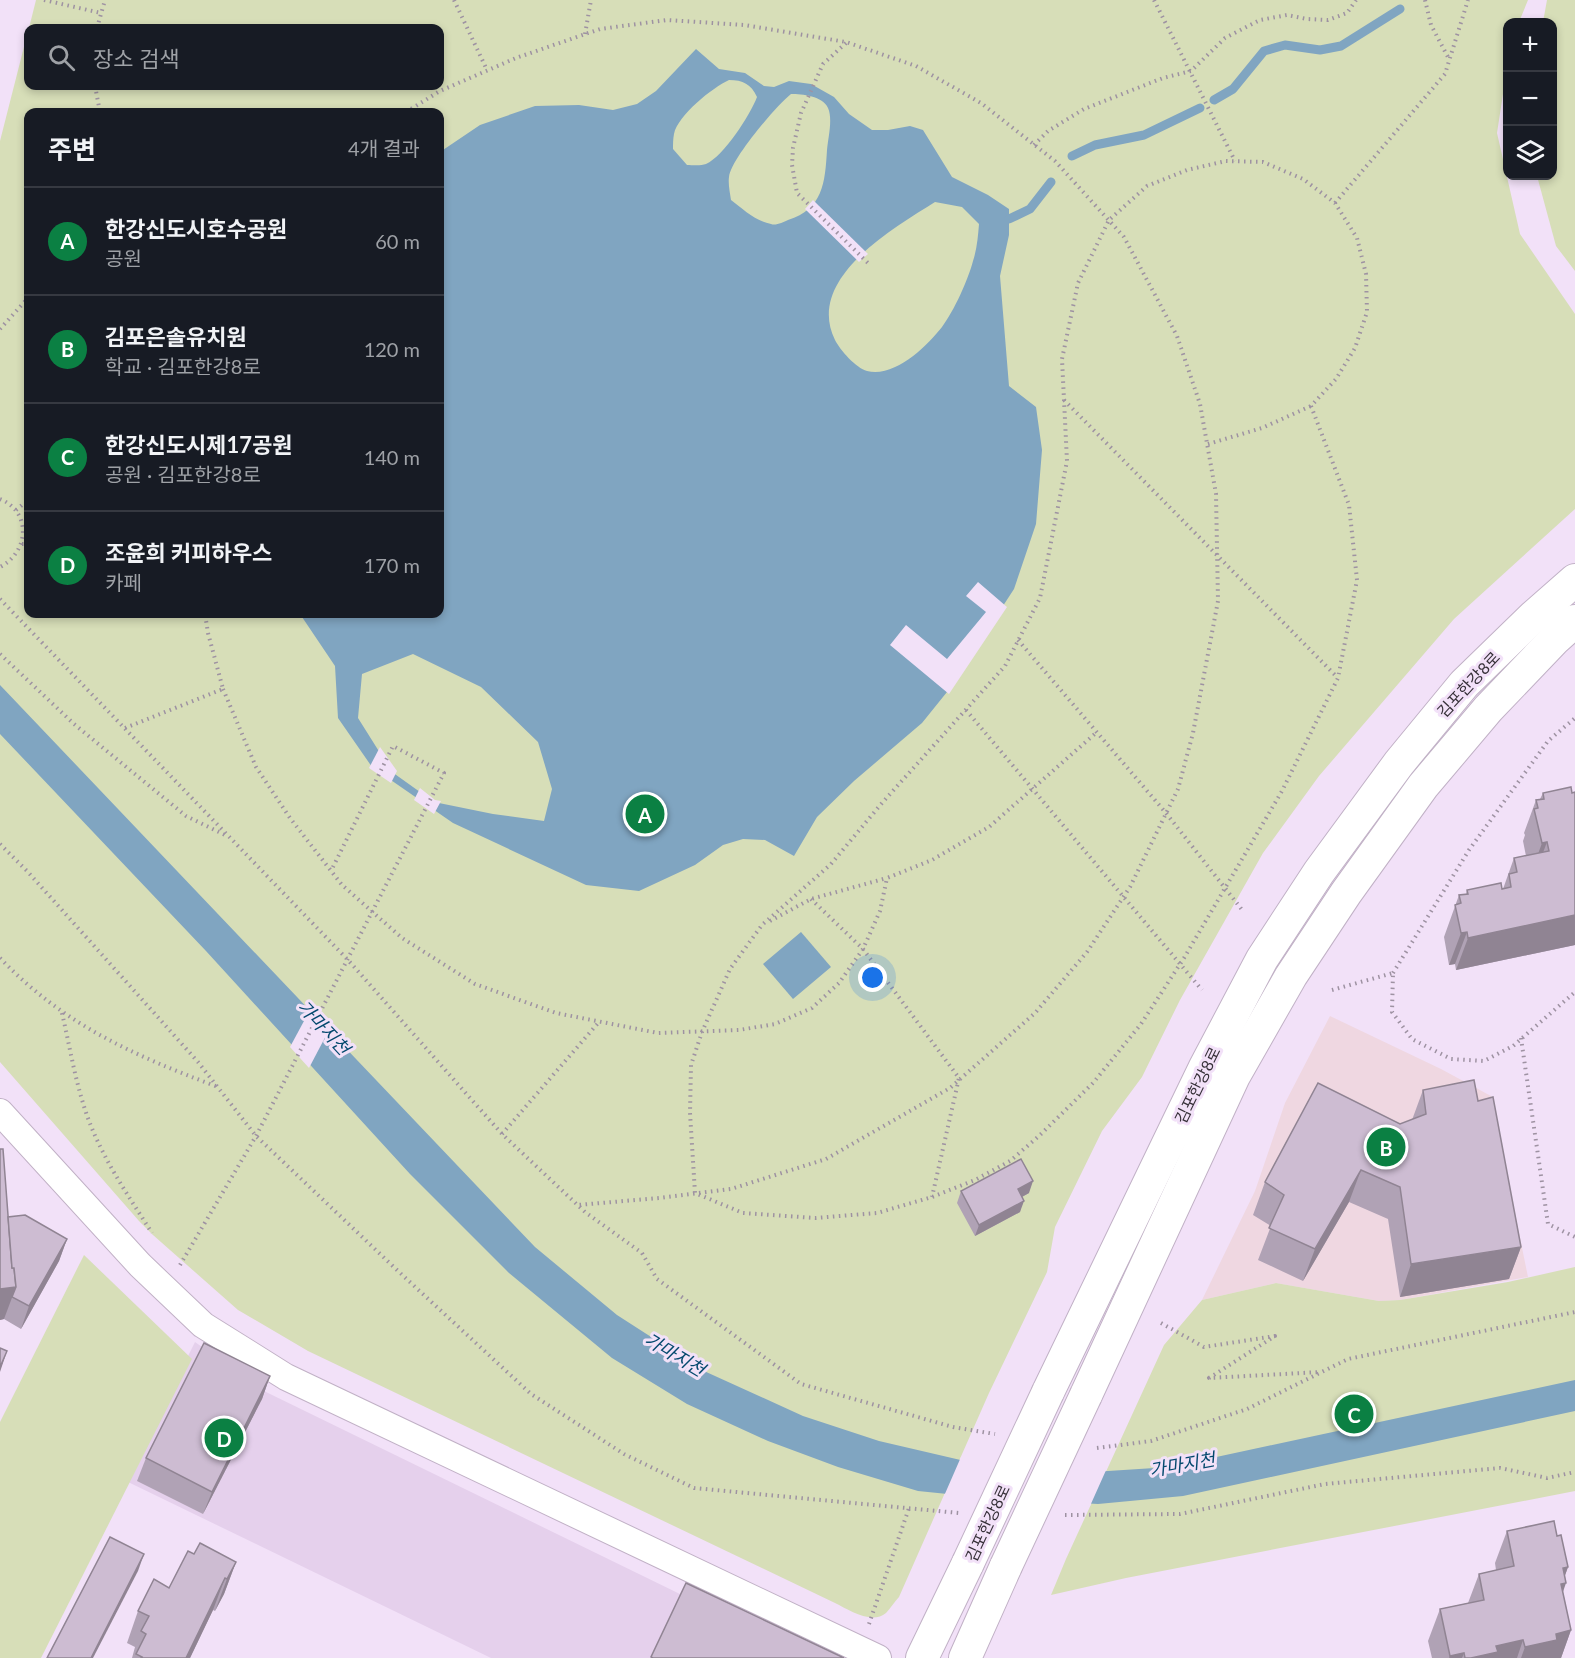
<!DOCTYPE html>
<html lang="ko">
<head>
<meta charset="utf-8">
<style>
  body { margin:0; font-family:Lato,"Noto Sans KR",sans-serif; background:#242831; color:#f1f3f6 }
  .controls { position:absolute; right:18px; top:18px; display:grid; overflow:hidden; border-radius:12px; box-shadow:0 3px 9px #0003 }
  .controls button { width:54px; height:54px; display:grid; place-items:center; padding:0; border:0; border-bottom:2px solid #363941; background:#171b24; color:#f1f3f6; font:30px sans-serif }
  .you { position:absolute; left:873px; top:978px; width:21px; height:21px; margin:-15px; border:4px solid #fff; border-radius:50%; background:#1a73e8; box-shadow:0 0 0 9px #1a73e833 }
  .badge { display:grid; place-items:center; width:39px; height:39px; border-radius:50%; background:#0b8043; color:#fff; font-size:20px; font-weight:700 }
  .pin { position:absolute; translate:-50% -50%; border:3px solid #fff; box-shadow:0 2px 6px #0006 }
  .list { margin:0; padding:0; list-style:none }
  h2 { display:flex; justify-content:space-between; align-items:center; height:78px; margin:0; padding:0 24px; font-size:26px }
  h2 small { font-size:20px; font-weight:400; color:#9ea1a6 }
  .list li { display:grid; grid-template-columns:39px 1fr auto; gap:18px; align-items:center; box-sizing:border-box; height:108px; padding:0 24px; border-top:2px solid #363941 }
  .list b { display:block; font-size:22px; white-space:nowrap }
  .list p { margin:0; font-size:20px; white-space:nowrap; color:#9ea1a6 }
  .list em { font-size:20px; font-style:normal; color:#9ea1a6 }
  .icon { flex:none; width:33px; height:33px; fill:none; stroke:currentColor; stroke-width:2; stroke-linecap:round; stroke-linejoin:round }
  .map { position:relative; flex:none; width:1575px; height:1658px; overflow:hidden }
  .search { position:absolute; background:#171b24; box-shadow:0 3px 9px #0003; left:24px; top:24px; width:420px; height:66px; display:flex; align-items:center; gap:15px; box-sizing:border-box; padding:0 21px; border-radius:12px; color:#9ea1a6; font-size:22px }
  .panel { position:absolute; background:#171b24; box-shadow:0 3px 9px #0003; left:24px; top:108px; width:420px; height:510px; border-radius:12px }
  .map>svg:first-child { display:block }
  .built { fill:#e5d0ec }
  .education { fill:#efd7e1 }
  .green { fill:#d7deb8; fill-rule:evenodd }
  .water { fill:#80a5c1; fill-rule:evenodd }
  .pier { fill:#f2e1f8 }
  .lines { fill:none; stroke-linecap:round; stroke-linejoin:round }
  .stream { stroke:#80a5c1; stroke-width:9 }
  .minor-casing { stroke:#c1b1c6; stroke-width:28 }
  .tertiary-casing { stroke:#c1b1c6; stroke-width:34 }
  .path { stroke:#9e92a2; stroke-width:4; stroke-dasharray:1.5 4.5; stroke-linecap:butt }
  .minor { stroke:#fff; stroke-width:26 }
  .tertiary { stroke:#fff; stroke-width:32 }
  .tertiary-bridge-casing { stroke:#c1b1c6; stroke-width:34; stroke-linecap:butt }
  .tertiary-bridge { stroke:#fff; stroke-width:32 }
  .wall { fill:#b0a2b5 }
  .shaded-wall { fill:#908493 }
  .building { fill:#cdbcd2; stroke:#908493; stroke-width:1.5 }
  .labels { text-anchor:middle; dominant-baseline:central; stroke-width:6; stroke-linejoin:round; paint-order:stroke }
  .street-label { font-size:16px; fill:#363038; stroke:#f2e1f8 }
  .water-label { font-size:18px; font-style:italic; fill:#04496e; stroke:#f2e1f8 }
</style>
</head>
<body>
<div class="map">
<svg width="1575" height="1658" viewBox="0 0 1575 1658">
  <rect width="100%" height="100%" fill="#f2e1f8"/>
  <polygon class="built" points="195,1342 266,1392 811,1658 491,1658 126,1481"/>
  <polygon class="education" points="1330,1016 1441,1069 1491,1096 1528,1277 1400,1300 1379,1301 1276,1283 1202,1300 1255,1191 1285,1103"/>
  <g class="green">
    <path d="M 36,0 L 1528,0 L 1519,22 L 1508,22 L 1507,68 L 1497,133 L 1520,234 L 1575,314 L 1575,509 L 1454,619 L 1319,776 L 1263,853 L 1180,1000 L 1142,1077 L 1102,1131 L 1055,1227 L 1047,1272 L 989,1393 L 899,1597 C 894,1602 891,1608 886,1613 C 872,1625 849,1610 835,1603 L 308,1351 L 238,1310 L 153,1235 L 139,1221 L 0,1062 L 0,141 L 28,31 L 28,86 L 440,86 L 440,28 L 29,28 ZM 28,112 L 440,112 L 440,614 L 28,614 Z"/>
    <polygon points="1547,0 1575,0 1575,271 1556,246 1537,176 1552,176 1552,22 1543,22"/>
    <polygon points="84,1255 192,1359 41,1658 0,1658 0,1422"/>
    <polygon points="1575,1267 1575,1491 1126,1578 1051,1595 1066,1559 1164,1345 1202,1300 1276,1283 1379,1301 1400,1300 1508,1282"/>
  </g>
  <g class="water">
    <path d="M 696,49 L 719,69 L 745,73 L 764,86 L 774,87 L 789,81 L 811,84 L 834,97 L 849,114 L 872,130 L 888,130 L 910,126 L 923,130 L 952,177 L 988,195 L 1009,209 L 1009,235 L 1000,276 L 1009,386 L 1036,407 L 1042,450 L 1036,524 L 1014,589 L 947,692 L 922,723 L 854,781 L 817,817 L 794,856 L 765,840 L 743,839 L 723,845 L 695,865 L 639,891 L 586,885 L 453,823 L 372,767 L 338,718 L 335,666 L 300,614 L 440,614 L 440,152 L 480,125 L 535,106 L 579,105 L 613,110 L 637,104 L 656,91 ZM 729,80 C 743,80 751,84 757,97 C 750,115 724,156 706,164 C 701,166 692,165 687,165 L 673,149 C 673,144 673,139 674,134 C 678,115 712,88 729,80 ZM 791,94 C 802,94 823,96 828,108 C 833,119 828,138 827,150 C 825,183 823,209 788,220 C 783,222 776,226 771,224 C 755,221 743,209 731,200 C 730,193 728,184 729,177 C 731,159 776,106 791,94 ZM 935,202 L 962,207 L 979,224 C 978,236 977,249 973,261 C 968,280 954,311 942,327 C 927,346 895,378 867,371 C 856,368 840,350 835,340 C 805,279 892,229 935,202 ZM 413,654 L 481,687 L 538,742 L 552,789 L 544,821 L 493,814 L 434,802 L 392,772 L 358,718 L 362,674 Z"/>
    <polygon points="0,685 535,1247 617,1315 704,1371 803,1416 879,1441 982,1465 1077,1473 1170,1467 1575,1380 1575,1411 1183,1496 1098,1504 987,1498 918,1491 838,1467 768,1441 687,1404 612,1358 509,1273 410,1174 206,951 0,734"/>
    <polygon points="801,932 831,967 793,999 763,964"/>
  </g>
  <g class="pier">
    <polygon points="813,200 868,254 859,262 805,209"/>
    <polygon points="978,582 1007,607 949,694 890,645 906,625 947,659 986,612 966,596"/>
    <polygon points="380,747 397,771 391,783 369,768"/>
    <polygon points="420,788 435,800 441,801 434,814 414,800"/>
    <polygon points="311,1008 330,1028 309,1068 290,1047"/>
    <polygon points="961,1457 983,1462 1077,1470 1107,1468 1090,1506 987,1501 944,1496"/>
  </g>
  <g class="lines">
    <g class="stream">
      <polyline points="1214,100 1233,89 1264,51 1285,45 1320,50 1341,46 1400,9"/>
      <polyline points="1072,156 1095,145 1144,135 1200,108"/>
      <polyline points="1009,219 1030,209 1051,182"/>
    </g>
    <defs>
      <polyline id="minor" points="0,1112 140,1265 203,1325 286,1377 878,1658"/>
      <g id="tertiary">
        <polyline points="1048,1392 1205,1067 1262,959 1319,872 1399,763 1464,684 1534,616 1575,580"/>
        <polyline points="1086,1395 1234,1076 1291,976 1346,893 1423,786 1488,709 1554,640 1575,621"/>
        <polyline points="922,1658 968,1563"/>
        <polyline points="965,1658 1006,1566"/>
      </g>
    </defs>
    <use href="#minor" class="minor-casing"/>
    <use href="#tertiary" class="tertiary-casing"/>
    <g class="path">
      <polyline points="44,0 101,13"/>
      <polyline points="454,0 487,70"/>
      <polyline points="1154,0 1235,161"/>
      <polyline points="1425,0 1431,25 1449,59"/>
      <polyline points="97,28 105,0"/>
      <polyline points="585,34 591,0"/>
      <polyline points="846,43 823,64 801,113 793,148 792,165 797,193 870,265"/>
      <polyline points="95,86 100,112"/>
      <polyline points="406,112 440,91 516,58 600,29 667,20 744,25 846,42 916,66 981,103 1055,161 1124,237 1177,336 1200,404 1216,494 1218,601 1193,733 1178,789 1130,887 1087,952 1035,1013 950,1088 826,1159 731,1189 659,1198 578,1205"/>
      <polyline points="1034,145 1048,131 1084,109 1163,78 1191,71 1225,38 1260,20 1287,15 1307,19 1328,20 1347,13 1356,0"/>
      <polygon points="1226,161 1263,162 1303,179 1335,203 1357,238 1366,274 1367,312 1355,348 1336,379 1311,406 1349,505 1357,580 1338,678 1282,791 1184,958 1141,1024 1093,1083 1039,1136 1010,1161 975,1180 932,1197 877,1213 815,1218 743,1213 695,1193 690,1113 691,1065 702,1032 730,969 762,925 831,864 882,803 1005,666 1040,598 1067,461 1062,359 1078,283 1109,220 1147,186 1187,170"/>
      <polyline points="1335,203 1445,74 1468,0"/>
      <polyline points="0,329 28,298"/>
      <polyline points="1064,400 1337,677"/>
      <polyline points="1208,444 1262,428 1311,406"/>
      <path d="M 0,499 C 32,512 29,552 0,567"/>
      <polyline points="16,510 28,500"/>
      <polyline points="22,544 28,544"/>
      <polyline points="0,599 348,960 502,1134 585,1212 642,1253 657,1279 801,1384 953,1427 995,1434"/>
      <polyline points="1018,640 1166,813 1243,911"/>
      <polyline points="0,654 74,724 186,816 225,835"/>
      <polyline points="223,689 256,767 290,818 342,885 402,938 475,984 556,1013 658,1033 739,1030 775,1024 812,1008 839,983 863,949 880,911 887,878 932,860 989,827 1097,732"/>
      <polyline points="966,710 1202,990"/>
      <polyline points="125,728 223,689 208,633 205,614"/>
      <polyline points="0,844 27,871 198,1062 256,1136 398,1271 531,1394 624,1454 694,1488 959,1513"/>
      <polyline points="811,899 863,949 959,1078 932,1197"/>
      <polyline points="770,921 811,899 887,878"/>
      <path d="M 0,958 C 64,1025 133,1055 218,1087"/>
      <polyline points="1393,973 1469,850 1548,741 1575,718"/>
      <polyline points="1332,990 1393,973 1392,1012 1412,1039 1451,1059 1484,1061 1513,1046 1575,992"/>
      <path d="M 62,1013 C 69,1043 74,1074 83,1103 C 97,1151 126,1192 152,1233"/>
      <polyline points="1521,1038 1548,1224 1575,1237"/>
      <polyline points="502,1134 599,1022"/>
      <polyline points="180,1265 256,1136 444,773 393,746 331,871"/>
      <polyline points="1161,1323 1204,1347 1275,1336 1209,1378 1321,1372"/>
      <polyline points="1097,1448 1151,1441 1247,1409 1348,1359 1575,1312"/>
      <polyline points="1065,1515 1180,1514 1325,1484 1500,1468 1547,1478 1575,1472"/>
      <polyline points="869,1624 909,1508"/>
    </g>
    <use href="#minor" class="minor"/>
    <use href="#tertiary" class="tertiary"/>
    <defs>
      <g id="tertiary-bridge">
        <polyline points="968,1563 1048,1392"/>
        <polyline points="1006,1566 1086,1395"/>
      </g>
    </defs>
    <use href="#tertiary-bridge" class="tertiary-bridge-casing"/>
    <use href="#tertiary-bridge" class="tertiary-bridge"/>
  </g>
  <g class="wall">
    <polygon points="1575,792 1575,945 1456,970 1455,964 1449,965 1444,937 1459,895 1466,894 1467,890 1503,889 1514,858 1526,856 1523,841 1525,835 1524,833 1536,800 1540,799 1543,793"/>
    <polygon points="1423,1090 1478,1101 1521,1247 1509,1279 1400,1297 1388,1219 1349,1202 1303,1281 1258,1260 1271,1226 1253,1215 1265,1182 1412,1120"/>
    <polygon points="0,1149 8,1217 67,1239 59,1261 21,1329 4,1319 0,1320"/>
    <polygon points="961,1191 1029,1193 1022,1197 1020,1212 975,1236 957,1203"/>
    <polygon points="270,1376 262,1399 203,1514 137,1481 146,1458"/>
    <polygon points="1507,1531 1557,1536 1568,1567 1565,1575 1563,1592 1571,1630 1561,1658 1432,1658 1428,1641 1440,1609 1468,1603 1479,1574 1496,1570 1495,1563"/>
    <polygon points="194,1554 236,1562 224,1594 215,1611 213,1610 190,1658 132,1658 135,1647 127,1643 138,1611 169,1588"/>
  </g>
  <g class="shaded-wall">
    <polygon points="1547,842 1535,874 1530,876 1542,843"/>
    <polygon points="1575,915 1575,945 1456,970 1468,938"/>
    <polygon points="1467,932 1455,964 1449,965 1461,933"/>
    <polygon points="1361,1170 1349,1202 1303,1281 1315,1249"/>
    <polygon points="1033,1181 1029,1193 1014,1201 1018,1189"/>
    <polygon points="1024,1201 1020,1212 975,1236 979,1225"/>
    <polygon points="67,1239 59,1261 21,1329 29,1306"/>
    <polygon points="1521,1247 1509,1279 1400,1297 1411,1264"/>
    <polygon points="16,1287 4,1319 0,1320 0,1289"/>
    <polygon points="7,1351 0,1372 0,1367"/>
    <polygon points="270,1376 262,1399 203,1514 212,1492"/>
    <polygon points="144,1554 138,1571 93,1658 91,1658"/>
    <polygon points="236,1562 224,1594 215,1611 227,1579"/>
    <polygon points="1568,1567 1562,1584 1566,1583 1555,1615 1563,1568"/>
    <polygon points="225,1578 213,1610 190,1658 186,1658"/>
    <polygon points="1571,1630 1561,1658 1521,1658 1525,1647 1556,1634"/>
    <polygon points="1523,1640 1517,1658 1471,1658 1496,1646"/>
    <polygon points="1464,1653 1462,1658 1449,1658 1450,1656"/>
  </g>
  <g class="building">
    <polygon points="1571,787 1572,793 1575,792 1575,915 1468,938 1467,932 1461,933 1455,905 1461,903 1459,895 1468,894 1467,890 1501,883 1502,889 1511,887 1509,874 1517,872 1514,858 1549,851 1547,842 1542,843 1534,809 1538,808 1536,800 1544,799 1543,793"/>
    <polygon points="1474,1080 1478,1101 1493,1097 1521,1247 1411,1264 1400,1187 1361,1170 1315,1249 1269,1228 1284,1195 1265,1182 1318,1083 1400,1124 1426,1114 1423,1090"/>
    <polygon points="0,1149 3,1149 12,1268 14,1268 16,1287 0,1289"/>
    <polygon points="1021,1159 1033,1181 1018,1189 1024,1201 979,1225 961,1191"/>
    <polygon points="25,1215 67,1239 29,1306 12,1297 16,1287 14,1268 12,1268 8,1217"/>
    <polygon points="204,1343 270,1376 212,1492 146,1458"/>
    <polygon points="0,1348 7,1351 0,1367"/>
    <polygon points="1554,1521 1557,1536 1561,1535 1568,1567 1563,1568 1566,1583 1561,1584 1571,1630 1556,1634 1557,1640 1525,1647 1523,1640 1496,1646 1498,1652 1471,1658 1465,1658 1464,1653 1450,1656 1440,1609 1484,1600 1479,1574 1514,1566 1507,1531"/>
    <polygon points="110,1537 144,1554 91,1658 47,1658"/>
    <polygon points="200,1543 236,1562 227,1579 225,1578 186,1658 141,1658 142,1657 136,1654 146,1634 141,1631 149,1616 138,1611 154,1579 169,1588 188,1551 194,1554"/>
    <polygon points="686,1583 844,1658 653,1658 651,1657"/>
  </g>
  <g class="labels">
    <g class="street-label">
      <text transform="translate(1468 684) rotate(-47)">김포한강8로</text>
      <text transform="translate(1197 1085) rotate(-64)">김포한강8로</text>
      <text transform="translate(987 1523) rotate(-65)">김포한강8로</text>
    </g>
    <g class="water-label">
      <text transform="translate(324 1027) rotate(47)">가마지천</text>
      <text transform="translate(675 1354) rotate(31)">가마지천</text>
      <text transform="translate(1182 1464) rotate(-10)">가마지천</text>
    </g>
  </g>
</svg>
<div class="controls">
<button>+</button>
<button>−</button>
<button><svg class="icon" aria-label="layers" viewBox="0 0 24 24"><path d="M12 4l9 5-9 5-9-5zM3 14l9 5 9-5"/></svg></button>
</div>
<div class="you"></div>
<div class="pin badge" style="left:645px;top:814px">A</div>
<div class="pin badge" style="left:1386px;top:1147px">B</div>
<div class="pin badge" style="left:1354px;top:1414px">C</div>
<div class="pin badge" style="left:224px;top:1438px">D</div>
<div class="search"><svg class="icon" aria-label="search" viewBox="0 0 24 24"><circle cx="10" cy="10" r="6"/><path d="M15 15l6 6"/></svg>장소 검색</div>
<section class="panel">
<h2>주변<small>4개 결과</small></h2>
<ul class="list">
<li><span class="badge">A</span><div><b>한강신도시호수공원</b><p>공원</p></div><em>60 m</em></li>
<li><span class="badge">B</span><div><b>김포은솔유치원</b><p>학교 · 김포한강8로</p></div><em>120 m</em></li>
<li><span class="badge">C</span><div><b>한강신도시제17공원</b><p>공원 · 김포한강8로</p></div><em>140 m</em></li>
<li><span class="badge">D</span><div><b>조윤희 커피하우스</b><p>카페</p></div><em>170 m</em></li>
</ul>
</section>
</div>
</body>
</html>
